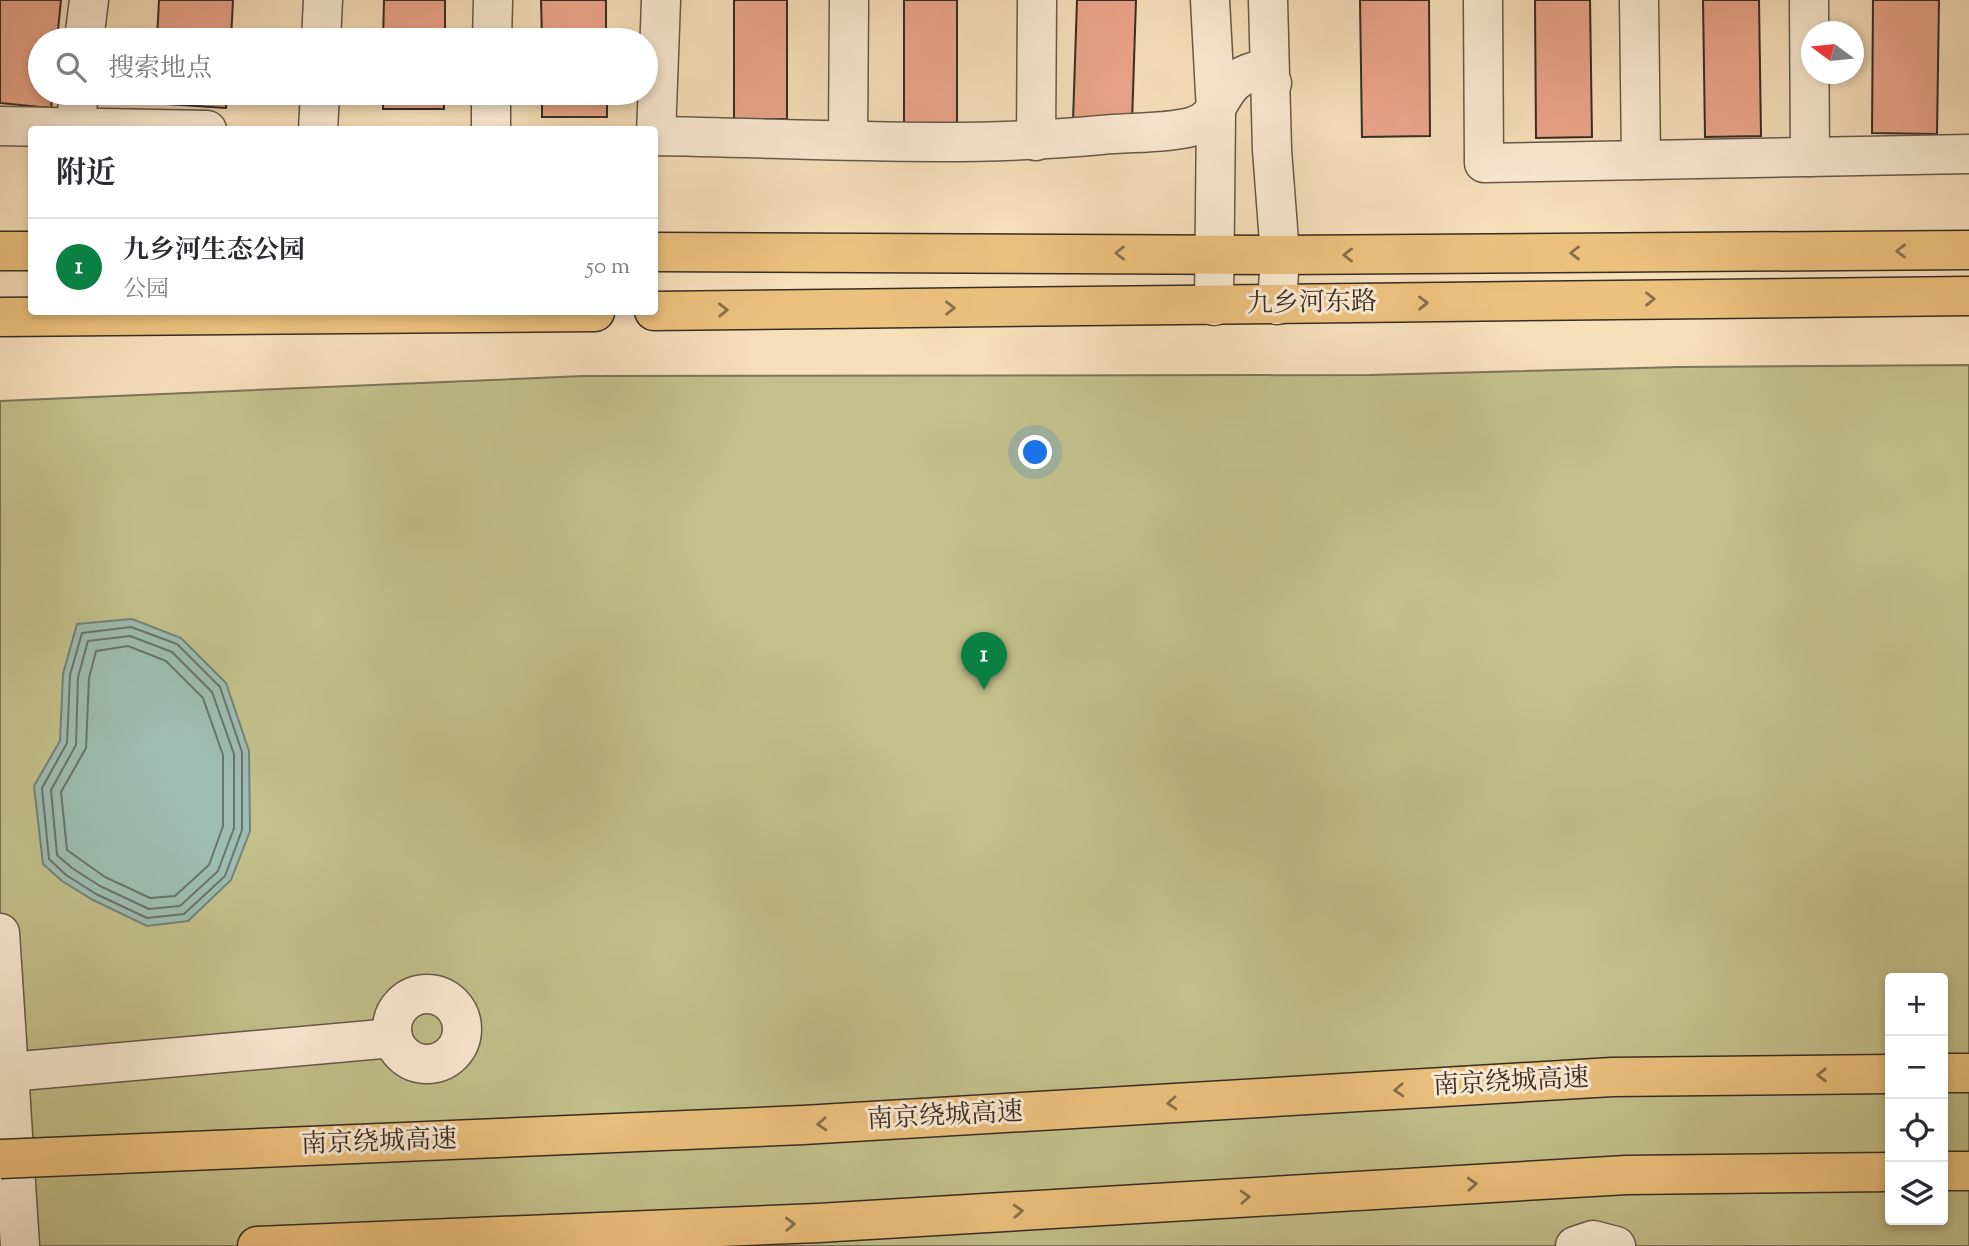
<!DOCTYPE html>
<html lang="zh">
<head>
<meta charset="utf-8">
<style>
  body { margin:0; font-family:"Sorts Mill Goudy","Noto Serif SC",serif; background:#f7f7f7; color:#2b2b33 }
  .controls { position:absolute; right:21px; bottom:21px; display:grid; overflow:hidden; border-radius:7px; box-shadow:0 4px 10px #0003 }
  .controls button { width:63px; height:63px; display:grid; place-items:center; padding:0; border:0; border-bottom:2px solid #e1e1e2; background:#fff; color:#2b2b33; font:35px sans-serif }
  .compass { position:absolute; left:1801px; top:21px; width:63px; height:63px; border-radius:50%; background:#fff; box-shadow:0 4px 10px #0003; rotate:285deg }
  .you { position:absolute; left:1036px; top:453px; width:24px; height:24px; margin:-18px; border:5px solid #fff; border-radius:50%; background:#1a73e8; box-shadow:0 0 0 10px #1a73e833 }
  .badge { display:grid; place-items:center; width:46px; height:46px; border-radius:50%; background:#0b8043; color:#fff; font-size:23px; font-weight:700 }
  .pin { position:absolute; translate:-50% -58px; filter:drop-shadow(0 2px 4px #0008) }
  .pin::after { content:''; position:absolute; top:37px; width:24px; height:21px; background:inherit; clip-path:polygon(0 0,100% 0,50% 100%) }
  .list { margin:0; padding:0; list-style:none }
  h2 { display:flex; justify-content:space-between; align-items:center; height:91px; margin:0; padding:0 28px; font-size:30px }
  h2 small { font-size:23px; font-weight:400; color:#7c7c81 }
  .list li { display:grid; grid-template-columns:46px 1fr auto; gap:21px; align-items:center; box-sizing:border-box; height:98px; padding:0 28px; border-top:2px solid #e1e1e2 }
  .list b { display:block; font-size:26px; white-space:nowrap }
  .list p { margin:0; font-size:23px; white-space:nowrap; color:#7c7c81 }
  .list em { font-size:23px; font-style:normal; color:#7c7c81 }
  .icon { flex:none; width:38px; height:38px; fill:none; stroke:currentColor; stroke-width:2; stroke-linecap:round; stroke-linejoin:round }
  .map { position:relative; flex:none; width:1969px; height:1246px; overflow:hidden }
  .search { position:absolute; background:#fff; box-shadow:0 4px 10px #0003; left:28px; top:28px; width:630px; height:77px; display:flex; align-items:center; gap:18px; box-sizing:border-box; padding:0 24px; border-radius:38px; color:#7c7c81; font-size:26px }
  .panel { position:absolute; background:#fff; box-shadow:0 4px 10px #0003; left:28px; top:126px; width:630px; height:189px; border-radius:7px }
  .map>svg:first-child { display:block }
  .green { fill:#c3c08b; stroke:#7c7658; stroke-width:2; fill-rule:evenodd }
  .water { fill:#9dbcb2; stroke:#748379; stroke-width:2 }
  .lines { fill:none; stroke-linecap:round; stroke-linejoin:round }
  .shore { stroke:#6a746b; stroke-width:2 }
  .building { fill:#eba58a; stroke:#362d24; stroke-width:2 }
  .minor-casing { stroke:#665a4a; stroke-width:41 }
  .major-casing { stroke:#362d24; stroke-width:41 }
  .highway-casing { stroke:#362d24; stroke-width:41 }
  .minor { stroke:#faead2; stroke-width:38 }
  .major { stroke:#ecc07d; stroke-width:38 }
  .highway { stroke:#ecc07d; stroke-width:38 }
  .highway-bridge-casing { stroke:#362d24; stroke-width:41; stroke-linecap:butt }
  .highway-bridge { stroke:#ecc07d; stroke-width:38 }
  .oneway { stroke:#886f4c }
  .labels { text-anchor:middle; dominant-baseline:central; stroke-width:6; stroke-linejoin:round; paint-order:stroke }
  .street-label { font-size:26px; fill:#362d24; stroke:#faead2 }
</style>
</head>
<body>
<div class="map">
<svg width="1969" height="1246" viewBox="0 0 1969 1246">
  <rect width="100%" height="100%" fill="#f7dfba"/>
  <filter id="stains"><feTurbulence type="fractalNoise" baseFrequency=".00286" numOctaves="4"/><feColorMatrix values="0 0 0 0 .2 0 0 0 0 .09 0 0 0 0 .02 0 0 0 .5 -.17"/></filter>
  <radialGradient id="worn" r=".72"><stop offset=".6" stop-color="#630" stop-opacity="0"/><stop offset="1" stop-color="#630" stop-opacity=".3"/></radialGradient>
  <path class="green" d="M 1969,365 L 1969,1246 L 0,1246 L 0,401 L 583,376 L 1369,375 L 1679,367 ZM 1890,978 L 1943,978 L 1943,1220 L 1890,1220 Z"/>
  <polygon class="water" points="132,619 181,638 226,683 249,751 250,831 231,880 188,921 147,926 93,900 62,881 43,864 34,786 60,741 63,674 77,624"/>
  <g class="lines">
    <g class="shore">
      <polygon points="131,627 177,644 220,687 242,752 242,830 225,876 184,914 147,918 96,894 66,875 49,859 42,788 67,743 70,675 82,633"/>
      <polygon points="130,636 172,652 212,692 234,754 234,828 218,871 180,906 149,909 100,886 72,868 57,855 51,790 76,745 78,677 88,641"/>
      <polygon points="128,646 166,661 203,698 223,755 223,826 209,865 175,896 150,898 105,877 67,850 61,792 86,748 89,678 96,651"/>
    </g>
  </g>
  <g class="building">
    <polygon points="0,0 61,0 57,40 40,40 40,93 53,93 51,108 0,103"/>
    <polygon points="159,0 233,0 231,40 157,40"/>
    <polygon points="384,0 445,0 445,40 383,40"/>
    <polygon points="541,0 606,0 606,40 542,40"/>
    <rect x="734" y="0" width="53" height="119"/>
    <rect x="904" y="0" width="53" height="125"/>
    <polygon points="1077,0 1136,0 1132,123 1073,121"/>
    <polygon points="1360,0 1429,0 1430,136 1362,137"/>
    <polygon points="1535,0 1590,0 1592,137 1536,138"/>
    <polygon points="1703,0 1759,0 1761,136 1705,137"/>
    <polygon points="1873,0 1939,0 1937,134 1872,133"/>
    <polygon points="153,93 227,93 226,108 152,103"/>
    <rect x="383" y="93" width="61" height="16"/>
    <rect x="542" y="93" width="65" height="24"/>
  </g>
  <g class="lines">
    <defs>
      <g id="minor">
        <polyline points="1210,0 1216,112 1214,306"/>
        <polyline points="1268,0 1272,150 1280,255 1277,305"/>
        <polyline points="1483,0 1484,163 1969,154"/>
        <polyline points="1639,0 1641,160"/>
        <polyline points="1809,0 1810,157"/>
        <polyline points="84,40 89,0"/>
        <polyline points="321,40 323,0"/>
        <polyline points="492,40 493,0"/>
        <polyline points="0,126 207,130"/>
        <polyline points="75,128 79,93"/>
        <polyline points="318,130 320,93"/>
        <polyline points="491,130 491,93"/>
        <path d="M 654,136 C 803,138 954,149 1101,135 C 1130,132 1163,134 1191,127 C 1226,118 1215,81 1256,71 L 1272,83"/>
        <polyline points="656,136 661,0"/>
        <polyline points="848,139 849,0"/>
        <polyline points="1036,141 1037,0"/>
        <polyline points="0,933 9,1072 393,1038"/>
        <circle cx="427" cy="1029" r="35"/>
        <polyline points="9,1072 20,1246"/>
        <polyline points="1575,1246 1593,1240 1616,1246"/>
      </g>
      <g id="major">
        <polyline points="0,251 32,251"/>
        <polyline points="654,252 1280,255 1969,250"/>
        <polyline points="654,311 1969,296"/>
        <polyline points="0,317 595,312"/>
      </g>
      <g id="highway">
        <polyline points="1943,1073 1969,1073"/>
        <polyline points="1943,1171 1969,1171"/>
        <polyline points="257,1246 818,1223 1626,1175 1890,1172"/>
      </g>
    </defs>
    <use href="#minor" class="minor-casing"/>
    <use href="#major" class="major-casing"/>
    <use href="#highway" class="highway-casing"/>
    <use href="#minor" class="minor"/>
    <use href="#major" class="major"/>
    <use href="#highway" class="highway"/>
    <defs>
      <polyline id="highway-bridge" points="0,1159 803,1125 1612,1077 1890,1074"/>
    </defs>
    <use href="#highway-bridge" class="highway-bridge-casing"/>
    <use href="#highway-bridge" class="highway-bridge"/>
  </g>
  <defs><path id="oneway-chevron" d="M-2-3.5L2.5 0L-2 3.5" fill="none" stroke-width="1.6" stroke-linecap="round" stroke-linejoin="round" transform="scale(1.75)"/></defs>
  <g class="oneway">
    <use href="#oneway-chevron" transform="translate(1901 251) rotate(180)"/>
    <use href="#oneway-chevron" transform="translate(1120 253) rotate(-180)"/>
    <use href="#oneway-chevron" transform="translate(1575 253) rotate(180)"/>
    <use href="#oneway-chevron" transform="translate(1348 255) rotate(180)"/>
    <use href="#oneway-chevron" transform="translate(1650 299) rotate(-1)"/>
    <use href="#oneway-chevron" transform="translate(1423 303) rotate(-1)"/>
    <use href="#oneway-chevron" transform="translate(950 308) rotate(-1)"/>
    <use href="#oneway-chevron" transform="translate(723 310) rotate(-1)"/>
    <use href="#oneway-chevron" transform="translate(1822 1075) rotate(179)"/>
    <use href="#oneway-chevron" transform="translate(1399 1090) rotate(177)"/>
    <use href="#oneway-chevron" transform="translate(1172 1103) rotate(177)"/>
    <use href="#oneway-chevron" transform="translate(822 1124) rotate(177)"/>
    <use href="#oneway-chevron" transform="translate(1472 1184) rotate(-3)"/>
    <use href="#oneway-chevron" transform="translate(1245 1197) rotate(-3)"/>
    <use href="#oneway-chevron" transform="translate(1018 1211) rotate(-3)"/>
    <use href="#oneway-chevron" transform="translate(790 1224) rotate(-2)"/>
  </g>
  <g class="labels">
    <g class="street-label">
      <text transform="translate(1312 304) rotate(-1)">九乡河东路</text>
      <text transform="translate(1511 1083) rotate(-3)">南京绕城高速</text>
      <text transform="translate(945 1117) rotate(-3)">南京绕城高速</text>
      <text transform="translate(379 1143) rotate(-2)">南京绕城高速</text>
    </g>
  </g>
  <rect width="100%" height="100%" filter="url(#stains)"/>
  <rect width="100%" height="100%" fill="url(#worn)"/>
</svg>
<div class="controls">
<button>+</button>
<button>−</button>
<button><svg class="icon" aria-label="locate" viewBox="0 0 24 24"><circle cx="12" cy="12" r="6"/><path d="M12 2v4M12 18v4M2 12h4M18 12h4"/></svg></button>
<button><svg class="icon" aria-label="layers" viewBox="0 0 24 24"><path d="M12 4l9 5-9 5-9-5zM3 14l9 5 9-5"/></svg></button>
</div>
<svg class="compass" viewBox="-18 -18 36 36"><path d="M0-13l5 13h-10z" fill="#e53935"/><path d="M0 13l5-13h-10z" fill="#7c7c81"/></svg>
<div class="you"></div>
<div class="pin badge" style="left:984px;top:690px">1</div>
<div class="search"><svg class="icon" aria-label="search" viewBox="0 0 24 24"><circle cx="10" cy="10" r="6"/><path d="M15 15l6 6"/></svg>搜索地点</div>
<section class="panel">
<h2>附近<small></small></h2>
<ul class="list">
<li><span class="badge">1</span><div><b>九乡河生态公园</b><p>公园</p></div><em>50 m</em></li>
</ul>
</section>
</div>
</body>
</html>
